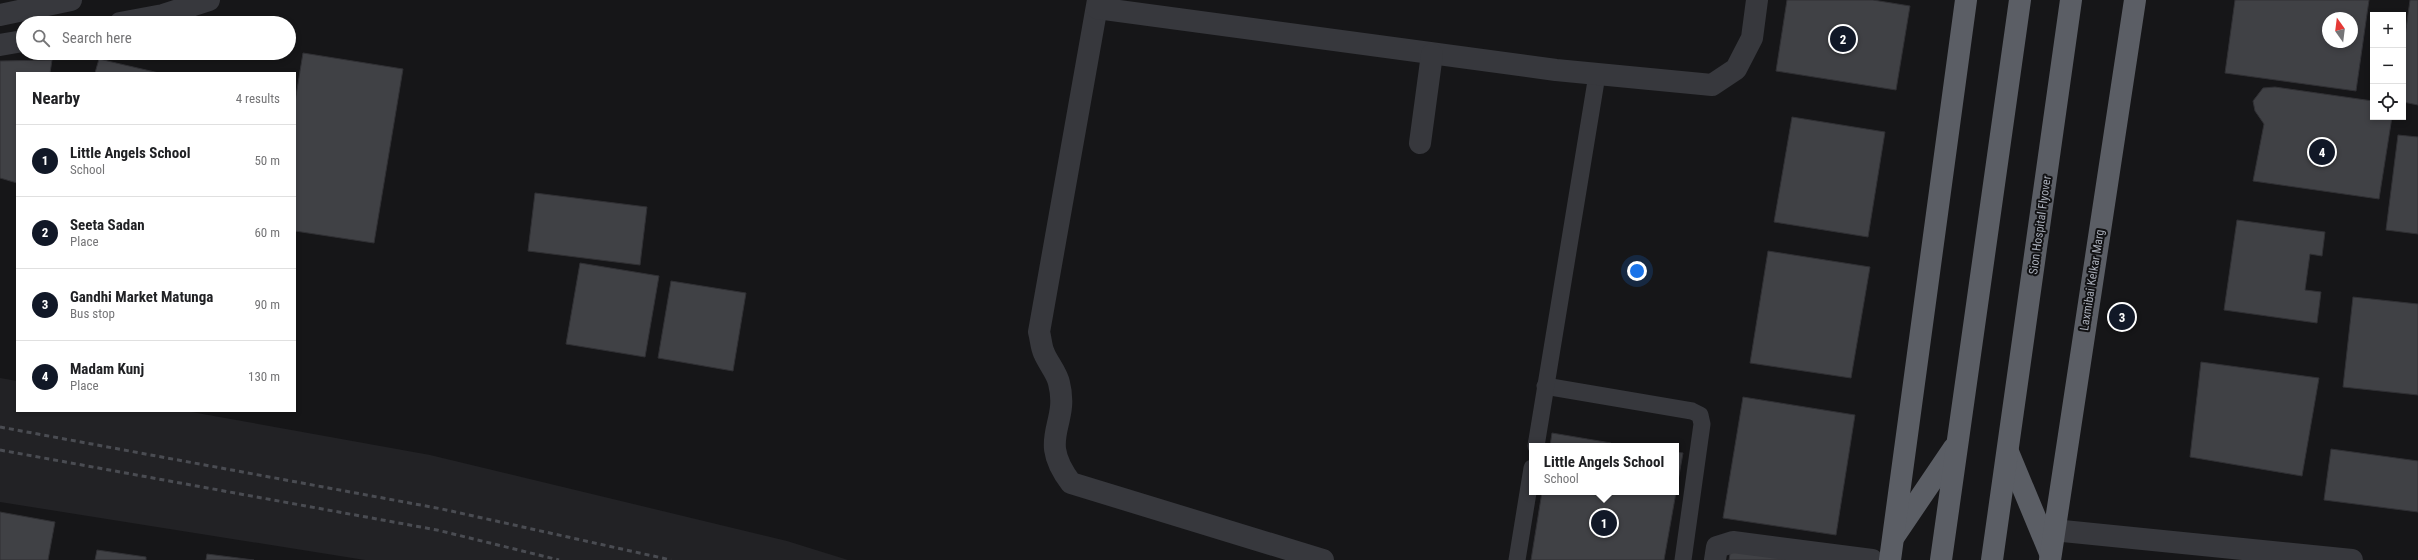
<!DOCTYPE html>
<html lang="en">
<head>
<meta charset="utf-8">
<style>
  body { margin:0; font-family:"Roboto Condensed",sans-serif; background:#f6f6f6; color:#202124 }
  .controls { position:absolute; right:12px; top:12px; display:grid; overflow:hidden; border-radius:0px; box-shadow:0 2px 6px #0003 }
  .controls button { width:36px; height:36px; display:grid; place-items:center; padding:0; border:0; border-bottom:1px solid #e0e0e0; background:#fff; color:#202124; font:20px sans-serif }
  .compass { position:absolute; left:2322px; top:12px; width:36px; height:36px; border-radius:50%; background:#fff; box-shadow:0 2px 6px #0003; rotate:346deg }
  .you { position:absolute; left:1637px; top:271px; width:14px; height:14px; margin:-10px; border:3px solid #fff; border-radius:50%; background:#1a73e8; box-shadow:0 0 0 6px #1a73e833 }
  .badge { display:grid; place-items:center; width:26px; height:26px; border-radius:50%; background:#111827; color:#fff; font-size:13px; font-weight:700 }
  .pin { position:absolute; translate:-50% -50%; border:2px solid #fff; box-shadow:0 1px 4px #0006 }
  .popup { position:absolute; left:1529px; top:443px; width:150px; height:52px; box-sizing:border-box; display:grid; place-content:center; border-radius:0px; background:#fff; filter:drop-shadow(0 1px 3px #0005); font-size:13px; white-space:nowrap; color:#757577 }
  .popup b { font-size:15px; color:#202124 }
  .popup::after { content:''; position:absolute; left:50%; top:100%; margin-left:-8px; border:8px solid transparent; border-top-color:#fff }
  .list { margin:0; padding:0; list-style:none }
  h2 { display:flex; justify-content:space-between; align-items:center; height:52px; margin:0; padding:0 16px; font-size:17px }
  h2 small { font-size:13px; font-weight:400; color:#757577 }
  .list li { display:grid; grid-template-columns:26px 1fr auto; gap:12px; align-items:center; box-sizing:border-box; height:72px; padding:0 16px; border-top:1px solid #e0e0e0 }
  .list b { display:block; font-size:15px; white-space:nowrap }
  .list p { margin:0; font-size:13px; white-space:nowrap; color:#757577 }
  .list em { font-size:13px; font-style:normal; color:#757577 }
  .icon { flex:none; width:22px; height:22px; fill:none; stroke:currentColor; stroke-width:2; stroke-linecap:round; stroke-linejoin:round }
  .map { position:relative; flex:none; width:2418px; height:560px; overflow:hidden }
  .search { position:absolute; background:#fff; box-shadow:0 2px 6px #0003; left:16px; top:16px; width:280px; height:44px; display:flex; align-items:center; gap:10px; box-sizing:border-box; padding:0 14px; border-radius:22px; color:#757577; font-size:15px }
  .panel { position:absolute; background:#fff; box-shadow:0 2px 6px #0003; left:16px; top:72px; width:280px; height:340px; border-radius:0px }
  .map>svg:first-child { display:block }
  .built { fill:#222225 }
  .building { fill:#404145; stroke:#303034; fill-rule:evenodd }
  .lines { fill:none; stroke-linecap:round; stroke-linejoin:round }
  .service { stroke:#37383d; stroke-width:17 }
  .minor { stroke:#37383d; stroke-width:22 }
  .trunk { stroke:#5b5e65; stroke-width:22 }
  .rail { stroke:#4a4c52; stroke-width:3; stroke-dasharray:5 4; stroke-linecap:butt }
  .labels { text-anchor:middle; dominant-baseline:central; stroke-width:4; stroke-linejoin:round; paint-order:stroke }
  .street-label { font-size:12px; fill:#a8adb8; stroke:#111113 }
</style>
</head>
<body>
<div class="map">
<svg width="2418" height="560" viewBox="0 0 2418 560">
  <rect width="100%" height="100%" fill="#161618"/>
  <polygon class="built" points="0,378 17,381 17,411 186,411 430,455 787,541 848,560 365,560 0,502"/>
  <g class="building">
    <polygon points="1787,0 1873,0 1910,6 1896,90 1776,71"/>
    <path d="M 2235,0 L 2369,0 L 2356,91 L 2225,73 ZM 2328,18 L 2352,18 L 2352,42 L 2328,42 Z"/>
    <polygon points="2410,0 2418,0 2418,105 2403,102 2403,51"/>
    <polygon points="303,53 403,69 374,243 295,231 295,102"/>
    <polygon points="99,59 159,73 95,73"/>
    <polygon points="52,60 50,73 17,73 17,183 0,178 0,61"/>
    <polygon points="2275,87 2373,101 2373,117 2392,117 2379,199 2253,181 2264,124 2255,111 2253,101 2263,88"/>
    <polygon points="1792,117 1885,132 1868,237 1774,222"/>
    <polygon points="2398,135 2418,137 2418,234 2386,230"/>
    <polygon points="535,193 647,207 640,265 528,251"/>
    <polygon points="2237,220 2325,232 2322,256 2310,254 2305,290 2321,292 2317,323 2224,310"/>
    <polygon points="1768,251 1870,267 1851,378 1750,363"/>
    <polygon points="580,263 659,276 645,357 566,344"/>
    <polygon points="671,281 746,293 733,371 658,358"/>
    <polygon points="2353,297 2418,304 2418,395 2343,387"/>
    <polygon points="2201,362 2319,378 2302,476 2190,457"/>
    <polygon points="1743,397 1855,415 1836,535 1723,518"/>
    <polygon points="1552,433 1611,443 1610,446 1550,446"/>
    <polygon points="2331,449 2418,461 2418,512 2324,500"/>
    <polygon points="1676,452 1683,453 1664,560 1531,560 1542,492 1676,492"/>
    <polygon points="0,512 55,522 48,560 0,560"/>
    <polygon points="1731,547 1812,560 1729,560"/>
    <polygon points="97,550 146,557 146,560 95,560"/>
    <polygon points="207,554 254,560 206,560"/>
  </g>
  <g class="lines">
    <g class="service">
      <polyline points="1545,386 1692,411 1700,415 1702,424 1683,560"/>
      <polyline points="1536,446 1597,75"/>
      <polyline points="1517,560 1532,468"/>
    </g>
    <g class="minor">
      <path d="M 1098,0 L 1039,332 C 1041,339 1041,347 1044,353 C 1048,363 1057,373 1059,383 C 1070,426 1036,437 1071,483 L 1323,560"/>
      <polyline points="1097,8 1556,70 1712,85 1736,69 1752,38 1757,0"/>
      <polyline points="0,15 71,0"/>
      <polyline points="120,23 163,15 209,0"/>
      <polyline points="0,45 23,41"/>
      <polyline points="1420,143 1432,54"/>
      <polyline points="2053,530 2352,560"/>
      <polyline points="1715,560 1717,547 1733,542 1872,560"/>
    </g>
    <g class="trunk">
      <polyline points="2008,452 2050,553"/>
      <polyline points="1895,535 1954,448"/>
      <polyline points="1890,560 1966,0"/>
      <polyline points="1941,560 2020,0"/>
      <polyline points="1992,560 2071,0"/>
      <polyline points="2050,560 2135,0"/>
    </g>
    <g class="rail">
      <polyline points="0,427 442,509 671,560"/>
      <polyline points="0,450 437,530 559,560"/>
    </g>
  </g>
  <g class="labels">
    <g class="street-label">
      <text transform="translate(2040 225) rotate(-82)">Sion Hospital Flyover</text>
      <text transform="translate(2092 280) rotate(-81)">Laxmibai Kelkar Marg</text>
    </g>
  </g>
</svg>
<div class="controls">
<button>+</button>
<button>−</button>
<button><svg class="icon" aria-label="locate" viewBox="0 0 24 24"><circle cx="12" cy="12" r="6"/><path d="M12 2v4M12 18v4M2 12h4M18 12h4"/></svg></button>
</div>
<svg class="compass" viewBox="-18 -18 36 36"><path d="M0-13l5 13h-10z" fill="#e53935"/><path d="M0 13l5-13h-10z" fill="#757577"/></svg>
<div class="you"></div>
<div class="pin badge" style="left:1604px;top:523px">1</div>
<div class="popup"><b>Little Angels School</b>School</div>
<div class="pin badge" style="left:1843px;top:39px">2</div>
<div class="pin badge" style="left:2122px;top:317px">3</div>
<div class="pin badge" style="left:2322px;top:152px">4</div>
<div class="search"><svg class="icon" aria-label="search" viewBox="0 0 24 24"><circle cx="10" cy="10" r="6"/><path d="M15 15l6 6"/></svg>Search here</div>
<section class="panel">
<h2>Nearby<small>4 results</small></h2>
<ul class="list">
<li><span class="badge">1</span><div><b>Little Angels School</b><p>School</p></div><em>50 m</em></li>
<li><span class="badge">2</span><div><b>Seeta Sadan</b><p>Place</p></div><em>60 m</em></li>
<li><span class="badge">3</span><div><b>Gandhi Market Matunga</b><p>Bus stop</p></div><em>90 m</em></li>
<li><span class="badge">4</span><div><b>Madam Kunj</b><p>Place</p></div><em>130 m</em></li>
</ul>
</section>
</div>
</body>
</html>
